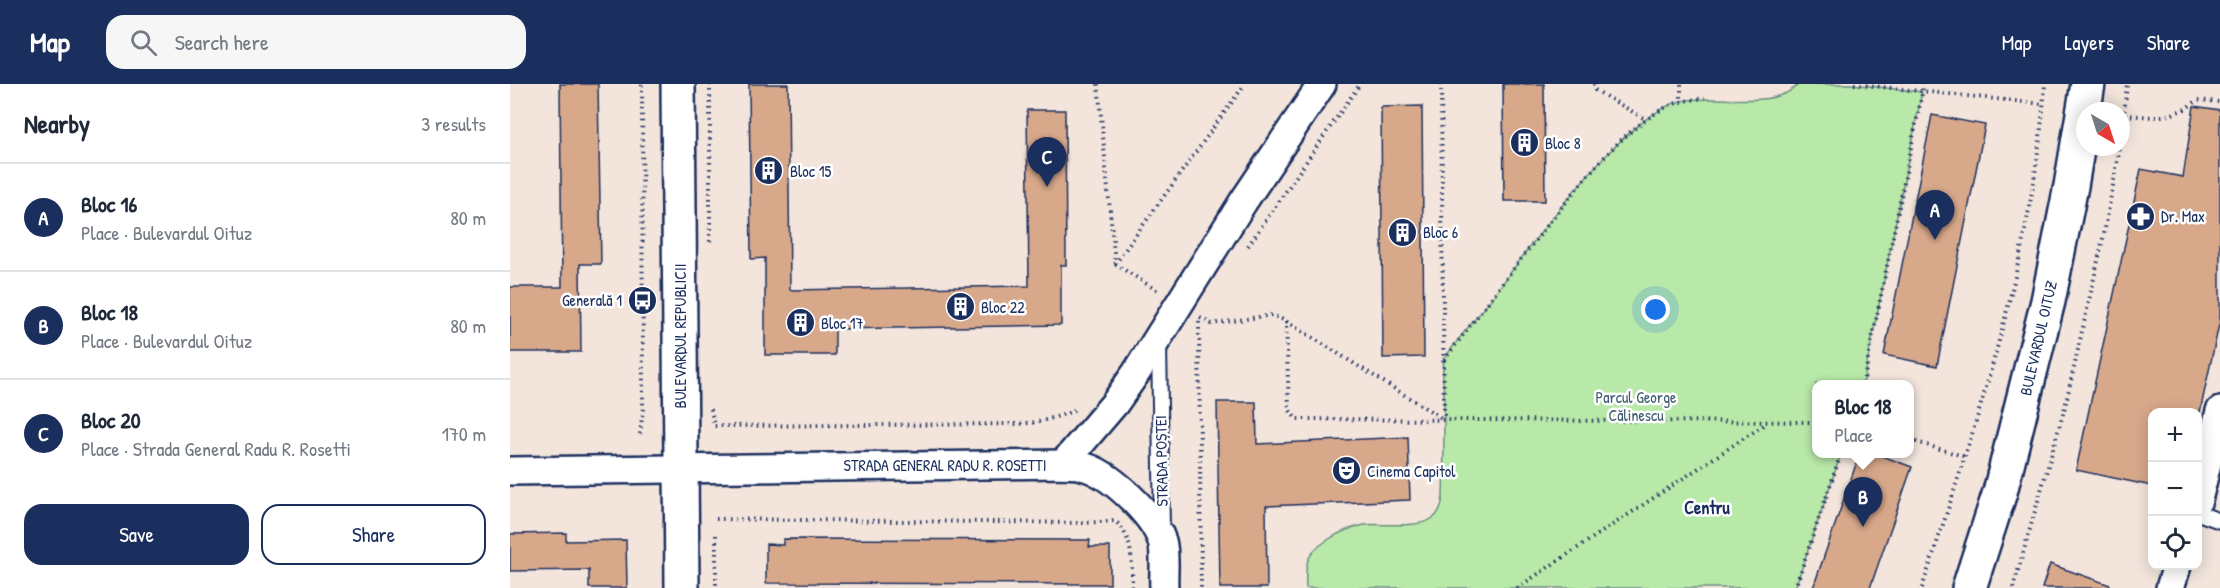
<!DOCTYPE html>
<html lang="en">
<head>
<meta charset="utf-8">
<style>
  body { margin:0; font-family:"Patrick Hand",sans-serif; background:#f6f6f7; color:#1f2937 }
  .controls { position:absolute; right:18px; bottom:18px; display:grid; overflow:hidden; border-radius:12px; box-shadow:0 3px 15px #0003 }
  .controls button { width:54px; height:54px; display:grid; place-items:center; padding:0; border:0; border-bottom:2px solid #e0e1e3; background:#fff; color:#1f2937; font:30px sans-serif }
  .compass { position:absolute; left:1566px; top:18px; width:54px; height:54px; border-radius:50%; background:#fff; box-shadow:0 3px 15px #0003; rotate:141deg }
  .you { position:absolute; left:1146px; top:226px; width:21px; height:21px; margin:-15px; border:4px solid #fff; border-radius:50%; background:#1a73e8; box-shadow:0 0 0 9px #1a73e833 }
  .badge { display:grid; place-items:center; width:39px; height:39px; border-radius:50%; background:#1b2f5e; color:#fff; font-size:20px; font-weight:700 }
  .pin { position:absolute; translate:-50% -50px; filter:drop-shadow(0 2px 3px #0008) }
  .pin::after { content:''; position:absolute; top:32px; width:21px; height:18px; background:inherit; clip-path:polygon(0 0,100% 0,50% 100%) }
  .popup { position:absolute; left:1302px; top:296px; width:102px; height:78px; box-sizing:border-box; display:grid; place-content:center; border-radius:12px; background:#fff; filter:drop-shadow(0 2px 4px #0005); font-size:20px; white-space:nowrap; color:#747a83 }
  .popup b { font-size:22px; color:#1f2937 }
  .popup::after { content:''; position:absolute; left:50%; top:100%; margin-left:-12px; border:12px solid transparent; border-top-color:#fff }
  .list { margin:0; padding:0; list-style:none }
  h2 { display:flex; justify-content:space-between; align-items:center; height:78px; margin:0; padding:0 24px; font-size:26px }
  h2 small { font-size:20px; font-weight:400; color:#747a83 }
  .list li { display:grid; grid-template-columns:39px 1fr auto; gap:18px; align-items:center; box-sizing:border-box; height:108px; padding:0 24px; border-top:2px solid #e0e1e3 }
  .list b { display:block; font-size:22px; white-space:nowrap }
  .list p { margin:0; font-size:20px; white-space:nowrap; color:#747a83 }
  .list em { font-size:20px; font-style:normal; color:#747a83 }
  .actions { display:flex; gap:12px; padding:18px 24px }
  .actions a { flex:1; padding:14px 0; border:2px solid #1b2f5e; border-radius:18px; text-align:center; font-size:21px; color:#1b2f5e }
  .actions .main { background:#1b2f5e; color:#fff }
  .icon { flex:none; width:33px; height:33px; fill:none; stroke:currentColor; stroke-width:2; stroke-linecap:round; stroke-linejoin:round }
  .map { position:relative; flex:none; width:1710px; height:504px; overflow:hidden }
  header { display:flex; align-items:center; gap:36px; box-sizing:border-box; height:84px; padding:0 30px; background:#1b2f5e; color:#fff }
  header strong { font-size:28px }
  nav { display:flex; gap:33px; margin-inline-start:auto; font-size:21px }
  .search { width:420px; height:54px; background:#f6f6f7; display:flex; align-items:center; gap:15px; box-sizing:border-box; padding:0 21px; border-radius:18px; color:#747a83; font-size:22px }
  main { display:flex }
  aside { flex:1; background:#fff }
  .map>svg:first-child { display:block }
  .green { fill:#b8e9a8; stroke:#6a8c83; stroke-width:1.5 }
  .building { fill:#d8a88a; stroke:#1b2f5e; stroke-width:1.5 }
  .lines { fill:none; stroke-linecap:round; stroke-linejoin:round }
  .service-casing { stroke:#1b2f5e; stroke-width:18 }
  .minor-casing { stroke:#1b2f5e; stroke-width:32 }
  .tertiary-casing { stroke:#1b2f5e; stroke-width:38 }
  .primary-casing { stroke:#1b2f5e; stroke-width:38 }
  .path { stroke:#1b2f5e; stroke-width:4; stroke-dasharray:1.5 4.5; stroke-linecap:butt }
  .service { stroke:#fff; stroke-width:14 }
  .minor { stroke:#fff; stroke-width:27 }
  .tertiary { stroke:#fff; stroke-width:33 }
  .primary { stroke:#fff; stroke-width:33 }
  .labels { text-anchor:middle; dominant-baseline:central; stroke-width:5; stroke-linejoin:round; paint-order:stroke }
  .poi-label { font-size:16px; fill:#1b2f5e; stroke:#fff; text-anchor:start }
  .street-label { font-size:16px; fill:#1b2f5e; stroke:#fff }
  .park-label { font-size:16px; fill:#425e70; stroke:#fff }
  .neighbourhood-label { font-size:18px; font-weight:bold; fill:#1b2f5e; stroke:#fff }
</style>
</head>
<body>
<header>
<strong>Map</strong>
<div class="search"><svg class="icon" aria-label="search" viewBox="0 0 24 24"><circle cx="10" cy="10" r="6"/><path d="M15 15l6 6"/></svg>Search here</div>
<nav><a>Map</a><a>Layers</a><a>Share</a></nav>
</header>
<main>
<aside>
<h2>Nearby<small>3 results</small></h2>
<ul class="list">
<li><span class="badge">A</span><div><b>Bloc 16</b><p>Place · Bulevardul Oituz</p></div><em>80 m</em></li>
<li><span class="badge">B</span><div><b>Bloc 18</b><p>Place · Bulevardul Oituz</p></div><em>80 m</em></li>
<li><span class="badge">C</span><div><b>Bloc 20</b><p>Place · Strada General Radu R. Rosetti</p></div><em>170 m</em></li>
</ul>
<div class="actions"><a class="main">Save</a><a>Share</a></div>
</aside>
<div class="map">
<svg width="1710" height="504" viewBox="0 0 1710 504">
  <rect width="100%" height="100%" fill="#f3e5dc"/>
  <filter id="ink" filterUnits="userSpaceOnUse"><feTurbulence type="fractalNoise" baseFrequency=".0167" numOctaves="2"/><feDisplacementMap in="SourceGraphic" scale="12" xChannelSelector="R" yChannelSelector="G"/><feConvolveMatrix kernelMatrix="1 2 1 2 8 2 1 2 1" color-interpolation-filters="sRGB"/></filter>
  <g filter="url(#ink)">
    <path class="green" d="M 1289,0 L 1341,0 L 1412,8 L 1353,300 L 1306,300 L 1306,370 L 1331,370 L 1285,504 L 796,504 C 795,480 795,471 816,457 C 828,449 841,443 855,441 C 873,439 908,445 923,434 C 930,429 932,421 933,413 C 934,380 934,347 934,313 C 934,303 931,287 934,277 C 936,268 968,232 975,223 C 1015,170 1109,33 1171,17 C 1205,9 1264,27 1289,0 Z"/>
    <g class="building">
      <polygon points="50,0 88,0 91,180 70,180 71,268 0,268 0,203 52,203"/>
      <polygon points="239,0 278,0 280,206 519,202 517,26 555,26 556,181 551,181 551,241 325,245 325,271 255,271 255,174 241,175"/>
      <polygon points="993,0 1034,0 1035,117 994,117"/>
      <polygon points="912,22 914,273 873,274 871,23"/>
      <polygon points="1684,22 1710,26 1710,236 1690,328 1642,328 1642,402 1566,386 1631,85 1673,93"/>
      <polygon points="1422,31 1475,41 1427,282 1374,271"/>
      <polygon points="707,318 746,318 747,360 898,353 900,416 756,422 757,504 710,504"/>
      <polygon points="1350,369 1364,369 1402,383 1360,504 1303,504"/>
      <polygon points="56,449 56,457 116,456 117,504 79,504 79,486 0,487 0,450"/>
      <polygon points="273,455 580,456 579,463 600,463 600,500 256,499 256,460 273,461"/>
      <polygon points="1540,480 1600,501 1599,504 1532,504"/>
    </g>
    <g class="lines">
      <defs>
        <g id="service">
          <polyline points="649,260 652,444"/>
          <polyline points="1688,429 1710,437"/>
        </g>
        <g id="minor">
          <polyline points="553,380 605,319 626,289 733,118 812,0"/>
          <path d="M 0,387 L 553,380 C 559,381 566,380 572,382 C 599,388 643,430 652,457 C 656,471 653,490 654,504"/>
          <polyline points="1688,416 1710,327"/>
          <polyline points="1660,504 1667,482"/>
        </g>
        <polyline id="tertiary" points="168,0 172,504"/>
        <polyline id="primary" points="1459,504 1490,408 1538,217 1561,102 1578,0"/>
      </defs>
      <use href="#service" class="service-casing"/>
      <use href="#minor" class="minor-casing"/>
      <use href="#tertiary" class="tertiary-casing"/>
      <use href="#primary" class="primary-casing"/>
      <g class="path">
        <polyline points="200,0 200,158"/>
        <polyline points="588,0 605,179"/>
        <polyline points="931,0 934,336"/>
        <polyline points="1084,0 1085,6 1135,35"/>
        <polyline points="1171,0 1171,17"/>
        <polyline points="1344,0 1533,20"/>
        <polyline points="1615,31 1644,33 1660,31 1675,25 1688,16 1710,18"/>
        <polyline points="1611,57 1617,0"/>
        <polyline points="738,162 850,0"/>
        <polyline points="605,180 735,0"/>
        <polyline points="605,180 648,207"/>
        <polyline points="690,234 702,240 762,231 776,237 933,335"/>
        <polyline points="776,237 779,325 786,335 1306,338"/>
        <polyline points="689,238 691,504"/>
        <path d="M 934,276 C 971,228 1007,179 1045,132 C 1076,93 1108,51 1151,26 C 1165,18 1179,16 1195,14"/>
        <polyline points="1353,300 1414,0"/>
        <path d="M 201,325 L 204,342 L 508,340 C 528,339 546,334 564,326"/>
        <polyline points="130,350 133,325 132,0"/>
        <polyline points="1400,356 1456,373"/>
        <path d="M 206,435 L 572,439 L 605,437 C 624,453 622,481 622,504"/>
        <polyline points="206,451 206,504"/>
        <polyline points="1007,504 1257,339"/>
        <polyline points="1285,504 1331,370"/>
        <path d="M 1412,504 C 1466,341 1523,173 1535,0"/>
        <polyline points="1503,504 1555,323 1594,150 1610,63"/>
      </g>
      <use href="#service" class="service"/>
      <use href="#minor" class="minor"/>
      <use href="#tertiary" class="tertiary"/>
      <use href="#primary" class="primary"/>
    </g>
  </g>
  <defs>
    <symbol id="building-disc" viewBox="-11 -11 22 22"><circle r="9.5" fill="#1b2f5e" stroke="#fff"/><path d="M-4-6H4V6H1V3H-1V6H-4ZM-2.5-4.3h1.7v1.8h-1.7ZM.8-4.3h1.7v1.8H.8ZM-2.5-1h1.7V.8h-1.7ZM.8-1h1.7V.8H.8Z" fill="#fff"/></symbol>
    <symbol id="pharmacy-disc" viewBox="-11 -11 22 22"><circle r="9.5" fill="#1b2f5e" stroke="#fff"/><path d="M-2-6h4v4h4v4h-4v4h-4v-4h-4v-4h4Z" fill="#fff"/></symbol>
    <symbol id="bus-disc" viewBox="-11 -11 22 22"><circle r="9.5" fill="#1b2f5e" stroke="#fff"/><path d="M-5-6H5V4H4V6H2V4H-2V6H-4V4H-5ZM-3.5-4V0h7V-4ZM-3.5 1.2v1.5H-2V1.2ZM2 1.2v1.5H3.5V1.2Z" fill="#fff"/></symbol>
    <symbol id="theatre-disc" viewBox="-11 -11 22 22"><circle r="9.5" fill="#1b2f5e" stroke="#fff"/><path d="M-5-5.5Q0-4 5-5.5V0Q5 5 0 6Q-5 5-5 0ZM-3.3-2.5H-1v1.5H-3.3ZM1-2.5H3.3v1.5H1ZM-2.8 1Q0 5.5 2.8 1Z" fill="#fff"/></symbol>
  </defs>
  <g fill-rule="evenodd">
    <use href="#building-disc" x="998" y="42" width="33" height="33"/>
    <use href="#building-disc" x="242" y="70" width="33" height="33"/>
    <use href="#pharmacy-disc" x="1614" y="116" width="33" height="33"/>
    <use href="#building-disc" x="876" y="132" width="33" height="33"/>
    <use href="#bus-disc" x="116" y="200" width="33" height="33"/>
    <use href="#building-disc" x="434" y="206" width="33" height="33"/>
    <use href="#building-disc" x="274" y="222" width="33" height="33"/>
    <use href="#theatre-disc" x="820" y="370" width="33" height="33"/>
  </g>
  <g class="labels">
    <g class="poi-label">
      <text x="1035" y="59">Bloc 8</text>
      <text x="280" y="87">Bloc 15</text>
      <text x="1651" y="132">Dr. Max</text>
      <text x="913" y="148">Bloc 6</text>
      <text x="112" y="216" text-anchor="end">Generală 1</text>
      <text x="471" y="223">Bloc 22</text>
      <text x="311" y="239">Bloc 17</text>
      <text x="857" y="387">Cinema Capitol</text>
    </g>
    <g class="street-label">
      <text transform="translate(170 252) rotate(-90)">BULEVARDUL REPUBLICII</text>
      <text transform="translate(1528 254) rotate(-77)">BULEVARDUL OITUZ</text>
      <text transform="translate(651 377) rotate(-91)">STRADA POȘTEI</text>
      <text x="435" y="381">STRADA GENERAL RADU R. ROSETTI</text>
    </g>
    <g class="park-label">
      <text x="1126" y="313">Parcul George<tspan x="1126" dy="18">Călinescu</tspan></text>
    </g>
    <g class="neighbourhood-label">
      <text x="1197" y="423">Centru</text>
    </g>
  </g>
</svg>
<div class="controls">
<button>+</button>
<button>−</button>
<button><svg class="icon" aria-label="locate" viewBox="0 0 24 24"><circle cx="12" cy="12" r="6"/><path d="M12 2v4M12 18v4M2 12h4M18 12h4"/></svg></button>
</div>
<svg class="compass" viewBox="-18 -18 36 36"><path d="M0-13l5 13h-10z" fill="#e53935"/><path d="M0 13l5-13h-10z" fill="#747a83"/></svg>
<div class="you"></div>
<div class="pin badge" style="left:1425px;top:156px">A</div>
<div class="pin badge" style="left:1353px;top:443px">B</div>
<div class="popup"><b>Bloc 18</b>Place</div>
<div class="pin badge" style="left:537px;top:103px">C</div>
</div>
</main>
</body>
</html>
